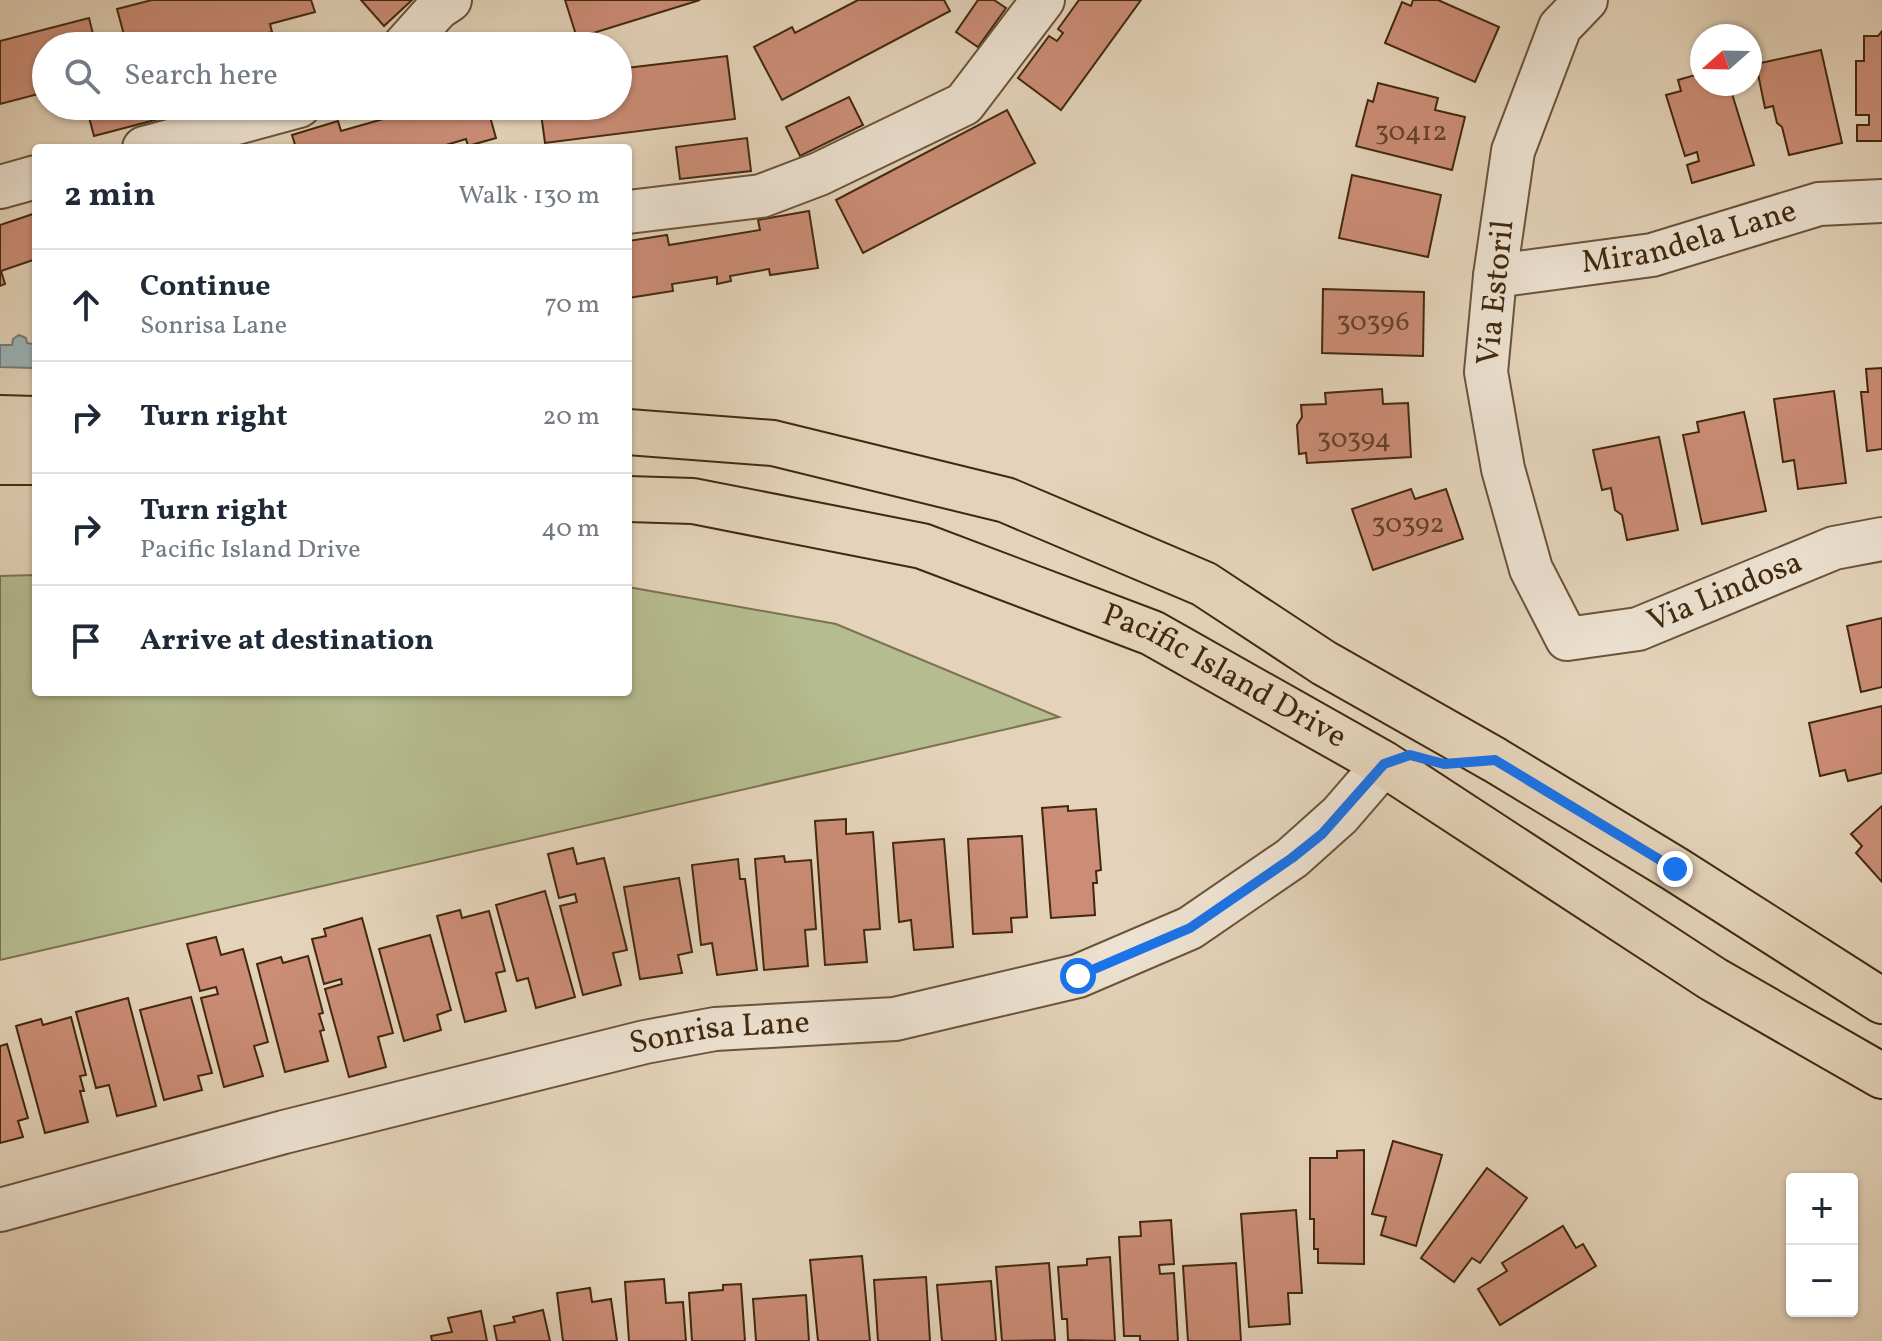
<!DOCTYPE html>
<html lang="en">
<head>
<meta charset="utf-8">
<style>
  body { margin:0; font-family:Vollkorn,serif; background:#f2f2f3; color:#1f2937 }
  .controls { position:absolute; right:24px; bottom:24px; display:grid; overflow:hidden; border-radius:8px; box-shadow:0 2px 6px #0004 }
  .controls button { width:72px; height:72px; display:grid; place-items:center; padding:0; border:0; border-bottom:2px solid #e0e1e3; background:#fff; color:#1f2937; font:40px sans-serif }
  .compass { position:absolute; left:1690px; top:24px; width:72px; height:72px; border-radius:50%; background:#fff; box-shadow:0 2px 6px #0004; rotate:250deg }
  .stop { position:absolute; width:24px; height:24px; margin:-18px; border:6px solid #1a73e8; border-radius:50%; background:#fff }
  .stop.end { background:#1a73e8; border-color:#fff; box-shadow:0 2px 8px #0008 }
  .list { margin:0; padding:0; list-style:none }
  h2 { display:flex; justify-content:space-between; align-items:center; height:104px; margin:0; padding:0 32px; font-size:34px }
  h2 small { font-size:26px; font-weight:400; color:#747a83 }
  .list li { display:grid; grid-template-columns:52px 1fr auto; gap:24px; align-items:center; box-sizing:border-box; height:112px; padding:0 32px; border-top:2px solid #e0e1e3 }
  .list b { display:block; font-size:30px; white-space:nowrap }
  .list p { margin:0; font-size:26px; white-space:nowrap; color:#747a83 }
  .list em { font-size:26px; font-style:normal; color:#747a83 }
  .icon { flex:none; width:44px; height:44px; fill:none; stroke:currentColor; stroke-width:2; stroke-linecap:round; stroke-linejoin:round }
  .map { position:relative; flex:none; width:1882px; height:1341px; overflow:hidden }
  .search { position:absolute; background:#fff; box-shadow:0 2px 6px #0004; left:32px; top:32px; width:600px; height:88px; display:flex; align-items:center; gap:20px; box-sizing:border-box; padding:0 28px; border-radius:44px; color:#747a83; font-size:30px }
  .panel { position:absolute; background:#fff; box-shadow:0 2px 6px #0004; left:32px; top:144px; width:600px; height:552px; border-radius:8px }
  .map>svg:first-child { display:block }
  .green { fill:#b5bc8f; stroke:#7c724e; stroke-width:2 }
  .water { fill:#9bb5bb; stroke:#777d76; stroke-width:2 }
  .building { fill:#cb8d76; stroke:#42290e; stroke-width:2 }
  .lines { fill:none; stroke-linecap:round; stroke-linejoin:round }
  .minor-casing { stroke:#6a5439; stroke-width:46 }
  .major-casing { stroke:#42290e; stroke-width:48 }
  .minor { stroke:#ede2d2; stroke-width:42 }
  .major { stroke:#e4d3ba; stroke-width:44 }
  .route { stroke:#1a73e8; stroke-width:10 }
  .labels { text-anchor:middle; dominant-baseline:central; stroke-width:8; stroke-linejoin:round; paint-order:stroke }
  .number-label { font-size:28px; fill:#644228 }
  .street-label { font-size:32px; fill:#42290e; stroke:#ede2d2 }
</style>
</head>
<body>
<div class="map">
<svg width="1882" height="1341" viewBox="0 0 1882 1341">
  <rect width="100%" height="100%" fill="#e4d3ba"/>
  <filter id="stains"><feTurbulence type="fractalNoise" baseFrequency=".0025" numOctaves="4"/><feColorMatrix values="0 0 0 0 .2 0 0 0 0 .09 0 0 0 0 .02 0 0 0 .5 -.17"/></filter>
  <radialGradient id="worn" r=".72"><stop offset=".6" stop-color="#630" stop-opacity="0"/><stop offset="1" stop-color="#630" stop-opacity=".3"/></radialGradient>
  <polygon class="green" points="36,575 36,692 628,692 628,587 836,624 1059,717 0,960 0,576"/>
  <polygon class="water" points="19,335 26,338 27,343 33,344 33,368 0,367 0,345 12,345 13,339"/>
  <g class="building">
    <polygon points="152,0 311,0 315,12 270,24 272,32 220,46 127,46 117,9"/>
    <polygon points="361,0 412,0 384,26"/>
    <polygon points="565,0 700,0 577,38"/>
    <polygon points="858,0 944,0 950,11 782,100 754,47 792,27 795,33"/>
    <polygon points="978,0 994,0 1006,8 978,47 956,32"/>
    <polygon points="1079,0 1141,0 1061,110 1018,78 1049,36 1057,41 1063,33 1058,29"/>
    <polygon points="1413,0 1438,0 1499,27 1475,82 1385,43 1402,2 1411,6"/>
    <polygon points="89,18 96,46 46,46 46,92 0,104 0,41"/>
    <polygon points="1882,31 1882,141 1857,141 1857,125 1869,125 1869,115 1856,115 1856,61 1864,61 1864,36 1878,36"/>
    <polygon points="1821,50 1842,143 1789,155 1782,127 1777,123 1773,106 1765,108 1756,64"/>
    <polygon points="727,56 735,119 545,143 540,106 618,106 618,69"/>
    <polygon points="1702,73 1702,84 1729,84 1754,165 1692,183 1687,165 1699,161 1697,152 1685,156 1666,95 1681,91 1678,80"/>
    <polygon points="1378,83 1438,98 1435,110 1465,117 1452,170 1356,146 1368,100 1373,102"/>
    <polygon points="849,97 863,125 800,156 786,127"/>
    <polygon points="86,106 191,106 193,110 94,136"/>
    <polygon points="429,106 487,106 496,138 468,146 466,139 436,148 296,148 292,135 338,121 341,131"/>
    <polygon points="1007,110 1035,163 863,253 836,200"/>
    <polygon points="747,138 751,171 680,179 676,147"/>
    <polygon points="1352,175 1441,195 1428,257 1339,238"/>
    <polygon points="809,211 818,268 770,275 769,269 730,276 731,281 717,284 717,277 672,284 673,291 628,298 628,241 667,235 669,245 760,230 758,220"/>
    <polygon points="36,213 36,259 1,271 5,284 0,286 0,225"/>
    <polygon points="1323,289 1424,292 1423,356 1322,353"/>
    <polygon points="1882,368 1882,449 1867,451 1861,392 1868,392 1866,369"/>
    <polygon points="1382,389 1383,404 1408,403 1411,457 1307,463 1306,453 1299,454 1297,425 1302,417 1301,405 1326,404 1325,393"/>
    <polygon points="1834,391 1846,483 1798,489 1794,460 1783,462 1774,399"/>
    <polygon points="1744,412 1766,511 1702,524 1683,435 1699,432 1697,422"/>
    <polygon points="1659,437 1678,530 1627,540 1622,515 1615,510 1611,488 1602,490 1593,450"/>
    <polygon points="1411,489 1415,499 1446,489 1463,539 1373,570 1352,509"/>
    <polygon points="1882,618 1882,687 1861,692 1847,626"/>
    <polygon points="1882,706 1882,773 1848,781 1845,770 1820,776 1809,723"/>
    <polygon points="1068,806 1068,811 1096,809 1101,870 1096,871 1097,883 1093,883 1095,915 1051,918 1042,808"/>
    <polygon points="1882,806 1882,882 1856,853 1862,846 1851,834"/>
    <polygon points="846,819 846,834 873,832 880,929 864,930 867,962 825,965 815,821"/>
    <polygon points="1022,836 1027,917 1011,918 1012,932 973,934 968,839"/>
    <polygon points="944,839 953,947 914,950 911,920 899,922 893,843"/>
    <polygon points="573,848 577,864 604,858 627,950 613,953 621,985 583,995 560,906 577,902 575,894 559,898 548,854"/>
    <polygon points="784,856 785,862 811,860 816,929 805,930 808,966 764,970 755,859"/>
    <polygon points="738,859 740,879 745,879 757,970 717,975 712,943 701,945 692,865"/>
    <polygon points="679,878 692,952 678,955 682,973 640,979 624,887"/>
    <polygon points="545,891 575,997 536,1008 528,978 517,981 496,905"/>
    <polygon points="460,910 462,918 489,911 505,971 496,973 506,1011 465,1022 437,916"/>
    <polygon points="362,918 393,1033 378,1037 386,1067 349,1077 325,989 342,984 341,979 324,984 312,939 326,936 324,929"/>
    <polygon points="430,935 451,1010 437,1015 441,1030 404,1041 379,949"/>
    <polygon points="216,937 221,955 243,949 268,1042 254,1046 263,1076 224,1087 201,998 218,994 216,987 200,991 187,944"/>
    <polygon points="308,956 323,1013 319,1014 324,1030 320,1031 328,1061 285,1072 257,964 281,957 283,963"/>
    <polygon points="191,997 212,1073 198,1076 202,1090 164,1100 140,1010"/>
    <polygon points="128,998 156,1106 117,1116 109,1085 96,1088 76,1012"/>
    <polygon points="71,1017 86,1075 80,1076 84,1091 80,1091 88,1122 45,1133 16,1026 41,1019 43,1025"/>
    <polygon points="7,1044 28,1118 18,1121 23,1137 0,1143 0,1046"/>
    <polygon points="1393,1141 1442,1155 1416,1246 1381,1235 1386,1217 1372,1214"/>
    <polygon points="1364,1150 1364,1264 1318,1263 1318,1249 1314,1249 1314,1219 1310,1219 1310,1158 1337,1158 1337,1151"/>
    <polygon points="1487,1168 1527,1198 1480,1263 1472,1258 1454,1282 1421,1258"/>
    <polygon points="1296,1210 1302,1293 1288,1293 1290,1324 1249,1327 1241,1214"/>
    <polygon points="1171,1220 1174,1264 1159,1265 1160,1274 1174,1273 1178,1341 1140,1341 1140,1336 1124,1336 1119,1237 1141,1236 1140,1222"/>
    <polygon points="1563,1226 1576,1248 1583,1244 1596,1266 1500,1325 1478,1289 1507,1271 1502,1263"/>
    <polygon points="862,1256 870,1341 818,1341 810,1260"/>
    <polygon points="1110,1257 1115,1341 1068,1340 1067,1319 1062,1319 1058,1267 1087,1265 1087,1259"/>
    <polygon points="1049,1263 1055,1340 1002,1341 996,1267"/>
    <polygon points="1236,1263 1241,1341 1188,1341 1183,1266"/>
    <polygon points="926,1277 930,1341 878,1341 874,1280"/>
    <polygon points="664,1279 666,1303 683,1302 686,1341 629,1341 625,1282"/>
    <polygon points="991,1281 996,1341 942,1341 937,1285"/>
    <polygon points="741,1284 745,1341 692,1341 689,1293 723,1290 723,1285"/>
    <polygon points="590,1288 592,1302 611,1299 617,1341 563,1341 557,1293"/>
    <polygon points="806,1295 809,1341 756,1341 753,1299"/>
    <polygon points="543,1310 550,1341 497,1341 494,1326 515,1322 513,1317"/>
    <polygon points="481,1311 487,1341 432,1341 431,1336 452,1332 448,1318"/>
  </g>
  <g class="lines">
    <defs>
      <g id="minor">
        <path id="s1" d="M 1586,0 L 1560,27 L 1513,151 L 1495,276 L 1486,372 L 1503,469 L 1531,569 L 1567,639 L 1638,629 L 1834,548 L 1882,539"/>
        <polyline points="404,46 438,8 450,0"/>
        <polyline points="144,148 299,106"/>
        <polyline points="0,187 36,177"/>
        <polyline points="628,212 761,196 819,174 964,104 1043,0"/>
        <path id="s2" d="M 1495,276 L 1652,255 L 1819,204 L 1882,201"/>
        <path id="s3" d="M 0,1210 L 284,1132 L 645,1042 L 715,1029 L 895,1019 L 1078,976 L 1190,928 L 1292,858 L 1340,815 L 1384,764"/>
      </g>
      <g id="major">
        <polyline points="0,418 36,419"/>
        <polyline points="628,432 773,443 1006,500 1204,584 1324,663 1495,760 1675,869 1882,1001"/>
        <polyline points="0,462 36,462"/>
        <path id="s4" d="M 628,499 L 693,501 L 922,546 L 1152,633 L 1384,764 L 1713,979 L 1882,1076"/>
      </g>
    </defs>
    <use href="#minor" class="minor-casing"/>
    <use href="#major" class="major-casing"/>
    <use href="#minor" class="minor"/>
    <use href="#major" class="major"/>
  </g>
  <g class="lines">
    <polyline class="route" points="1078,976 1190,928 1292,858 1322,834 1384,764 1410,755 1444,764 1495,760 1675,869"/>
  </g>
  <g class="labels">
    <g class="number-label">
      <text x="1411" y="132">30412</text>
      <text x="1373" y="322">30396</text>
      <text x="1354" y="439">30394</text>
      <text x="1408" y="524">30392</text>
    </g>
    <g class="street-label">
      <text stroke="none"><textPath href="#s2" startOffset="198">Mirandela Lane</textPath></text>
      <text transform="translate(1497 293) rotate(-84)">Via Estoril</text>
      <text stroke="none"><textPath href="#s1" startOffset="840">Via Lindosa</textPath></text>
      <text stroke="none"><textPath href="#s4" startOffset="628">Pacific Island Drive</textPath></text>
      <text stroke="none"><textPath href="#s3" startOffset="742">Sonrisa Lane</textPath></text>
    </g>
  </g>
  <rect width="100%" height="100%" filter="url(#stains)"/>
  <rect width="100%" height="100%" fill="url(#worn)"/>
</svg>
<div class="controls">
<button>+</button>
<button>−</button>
</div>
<svg class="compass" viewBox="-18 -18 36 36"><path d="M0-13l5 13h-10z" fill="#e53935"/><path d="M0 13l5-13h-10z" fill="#747a83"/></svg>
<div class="stop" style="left:1078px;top:976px"></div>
<div class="stop end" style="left:1675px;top:869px"></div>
<div class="search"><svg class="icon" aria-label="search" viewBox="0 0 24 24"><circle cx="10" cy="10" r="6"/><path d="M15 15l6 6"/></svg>Search here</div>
<section class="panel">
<h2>2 min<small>Walk · 130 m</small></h2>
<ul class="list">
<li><svg class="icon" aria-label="ahead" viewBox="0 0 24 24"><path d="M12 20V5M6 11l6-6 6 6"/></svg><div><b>Continue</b><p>Sonrisa Lane</p></div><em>70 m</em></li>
<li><svg class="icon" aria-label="right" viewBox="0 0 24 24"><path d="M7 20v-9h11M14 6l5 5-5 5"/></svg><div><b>Turn right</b></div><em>20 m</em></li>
<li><svg class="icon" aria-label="right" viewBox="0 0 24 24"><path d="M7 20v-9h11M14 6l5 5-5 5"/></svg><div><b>Turn right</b><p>Pacific Island Drive</p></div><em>40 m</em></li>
<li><svg class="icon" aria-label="arrive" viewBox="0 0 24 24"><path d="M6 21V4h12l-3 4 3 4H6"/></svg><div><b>Arrive at destination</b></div></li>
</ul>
</section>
</div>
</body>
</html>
